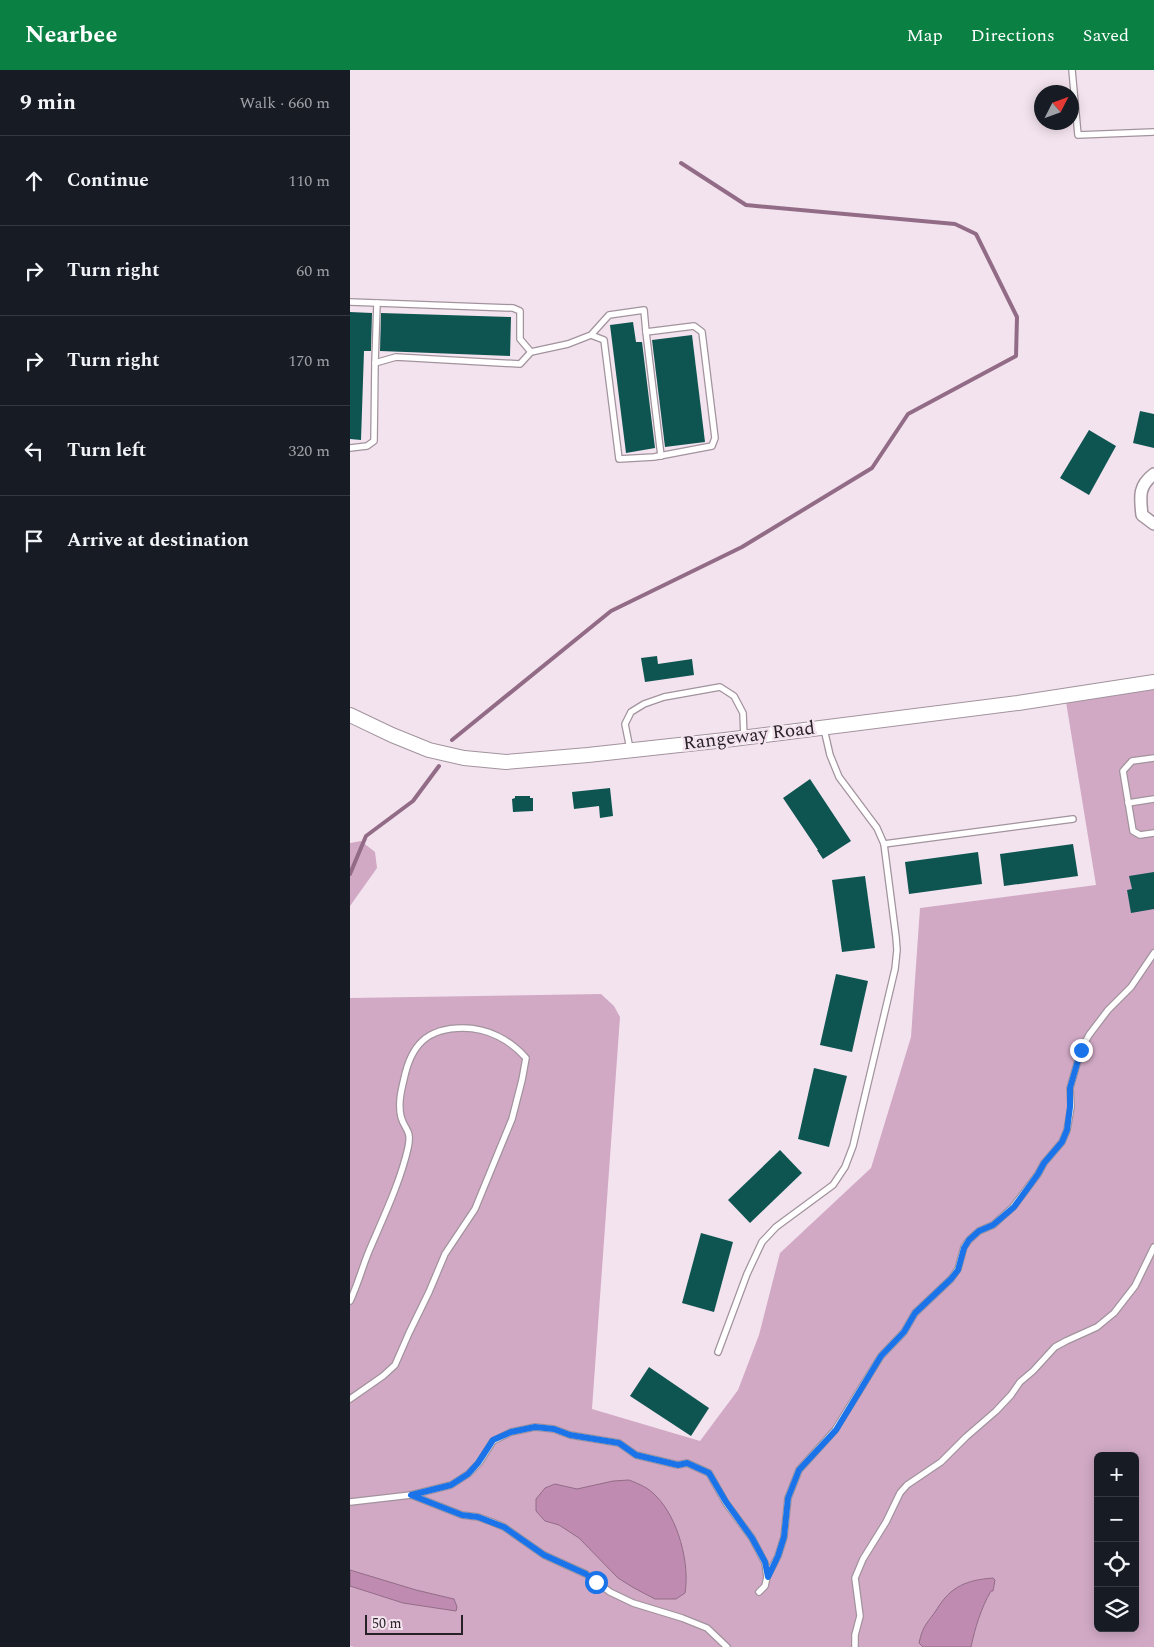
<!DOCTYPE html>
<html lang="en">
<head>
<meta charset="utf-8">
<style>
  body { margin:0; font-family:Spectral,serif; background:#242831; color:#f1f3f6 }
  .controls { position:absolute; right:15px; bottom:15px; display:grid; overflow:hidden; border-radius:8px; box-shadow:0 2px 12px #0003 }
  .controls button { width:45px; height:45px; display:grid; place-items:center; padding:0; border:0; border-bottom:1px solid #363941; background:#171b24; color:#f1f3f6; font:25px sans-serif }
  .compass { position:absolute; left:684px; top:15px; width:45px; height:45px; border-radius:50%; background:#171b24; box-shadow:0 2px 12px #0003; rotate:48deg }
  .scale { position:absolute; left:15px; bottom:12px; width:98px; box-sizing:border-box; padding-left:5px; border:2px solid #282226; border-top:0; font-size:14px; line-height:18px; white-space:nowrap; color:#282226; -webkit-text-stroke:4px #f3e3ee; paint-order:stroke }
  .stop { position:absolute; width:15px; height:15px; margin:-11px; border:4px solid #1a73e8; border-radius:50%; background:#fff }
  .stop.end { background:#1a73e8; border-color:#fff; box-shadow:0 1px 5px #0008 }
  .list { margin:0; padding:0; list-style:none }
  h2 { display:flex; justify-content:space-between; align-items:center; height:65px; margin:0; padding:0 20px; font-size:21px }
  h2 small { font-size:16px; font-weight:400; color:#9ea1a6 }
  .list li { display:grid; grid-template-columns:32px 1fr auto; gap:15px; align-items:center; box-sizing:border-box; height:90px; padding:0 20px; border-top:1px solid #363941 }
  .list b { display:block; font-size:19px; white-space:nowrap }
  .list em { font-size:16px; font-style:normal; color:#9ea1a6 }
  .icon { flex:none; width:28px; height:28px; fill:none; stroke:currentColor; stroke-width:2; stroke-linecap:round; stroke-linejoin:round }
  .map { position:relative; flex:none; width:804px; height:1577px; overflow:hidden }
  header { display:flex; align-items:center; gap:30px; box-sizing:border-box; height:70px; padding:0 25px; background:#0b8043; color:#fff }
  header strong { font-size:24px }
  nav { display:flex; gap:28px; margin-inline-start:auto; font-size:18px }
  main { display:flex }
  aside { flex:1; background:#171b24 }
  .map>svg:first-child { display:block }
  .green { fill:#d1a9c5; fill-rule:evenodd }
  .water { fill:#c08bb1; stroke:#926c87 }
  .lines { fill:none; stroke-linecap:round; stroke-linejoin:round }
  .stream { stroke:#926c87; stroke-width:4 }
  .building { fill:#0e5552 }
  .service-casing { stroke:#a2939d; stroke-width:8 }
  .minor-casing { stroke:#a2939d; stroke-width:14 }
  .tertiary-casing { stroke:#a2939d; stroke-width:16 }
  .service { stroke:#fff; stroke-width:5.5 }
  .minor { stroke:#fff; stroke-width:11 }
  .tertiary { stroke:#fff; stroke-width:14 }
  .route { stroke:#1a73e8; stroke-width:6 }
  .labels { text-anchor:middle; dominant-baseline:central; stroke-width:5; stroke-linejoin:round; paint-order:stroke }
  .street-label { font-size:19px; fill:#282226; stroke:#f3e3ee }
</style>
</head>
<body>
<header>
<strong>Nearbee</strong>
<nav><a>Map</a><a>Directions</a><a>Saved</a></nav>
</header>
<main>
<aside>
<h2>9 min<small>Walk · 660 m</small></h2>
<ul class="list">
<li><svg class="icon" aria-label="ahead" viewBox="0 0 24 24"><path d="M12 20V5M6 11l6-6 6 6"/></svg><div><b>Continue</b></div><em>110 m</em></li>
<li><svg class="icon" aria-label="right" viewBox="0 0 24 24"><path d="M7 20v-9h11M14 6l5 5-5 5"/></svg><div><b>Turn right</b></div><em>60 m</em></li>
<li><svg class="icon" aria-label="right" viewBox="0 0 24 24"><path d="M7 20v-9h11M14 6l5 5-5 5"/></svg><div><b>Turn right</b></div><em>170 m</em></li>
<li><svg class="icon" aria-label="left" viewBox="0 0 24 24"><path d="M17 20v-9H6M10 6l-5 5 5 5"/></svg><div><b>Turn left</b></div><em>320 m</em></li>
<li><svg class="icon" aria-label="arrive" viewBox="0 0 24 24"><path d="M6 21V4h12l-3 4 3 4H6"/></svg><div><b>Arrive at destination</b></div></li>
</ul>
</aside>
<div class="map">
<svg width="804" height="1577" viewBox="0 0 804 1577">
  <rect width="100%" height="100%" fill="#f3e3ee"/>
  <g class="green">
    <path d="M 804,618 L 804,1577 L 4,1577 L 0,1576 L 0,928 L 251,924 L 264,936 L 270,947 L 242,1339 L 350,1371 L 388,1320 L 409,1265 L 430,1183 L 521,1098 L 561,967 L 570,838 L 746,815 L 716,632 ZM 748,1386 L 785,1386 L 785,1558 L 748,1558 Z"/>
    <polygon points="11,771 25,782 27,798 0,836 0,773"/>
  </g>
  <g class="water">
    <path d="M 279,1410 C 289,1414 299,1418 306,1426 C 328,1448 340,1493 335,1523 L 326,1529 L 305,1529 L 284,1518 L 268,1508 L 229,1468 L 209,1455 L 195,1451 L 186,1441 L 186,1429 L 195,1418 L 205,1414 L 227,1419 L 263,1411 Z"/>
    <polygon points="0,1500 66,1520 104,1529 107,1537 106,1541 53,1533 0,1516"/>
    <path d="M 643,1508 L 645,1510 L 643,1521 L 641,1521 C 631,1538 625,1558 621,1577 L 573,1577 L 569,1573 C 573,1554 578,1553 587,1539 C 601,1516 617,1510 643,1508 Z"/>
  </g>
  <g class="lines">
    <g class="stream">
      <polyline points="102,670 261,541 392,477 522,398 558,344 666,286 667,247 626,164 605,154 396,135 331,93"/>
      <polyline points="0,804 16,766 63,731 89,696"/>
    </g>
  </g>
  <g class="building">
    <polygon points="0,242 22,243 21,281 14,281 11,370 0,369"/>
    <polygon points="31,243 161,247 160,286 30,281"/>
    <polygon points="283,252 286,272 292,272 305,378 276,383 260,255"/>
    <polygon points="342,265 355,372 315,377 302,270"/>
    <polygon points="790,341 804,344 804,378 783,373"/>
    <polygon points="739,360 766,376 739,425 710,408"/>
    <polygon points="307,586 308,594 342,589 344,605 295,612 291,588"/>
    <polygon points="460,709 501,771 473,789 467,780 468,780 433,728"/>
    <polygon points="260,718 263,746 250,748 249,736 224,739 222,722"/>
    <polygon points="165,726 180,726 180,728 183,728 183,741 163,742 162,729 165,728"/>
    <polygon points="723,774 728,806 654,816 650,784"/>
    <polygon points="628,782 632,814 559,824 555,792"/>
    <polygon points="804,802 804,839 781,843 777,820 782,819 779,806"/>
    <polygon points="515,806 525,878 492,882 482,810"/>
    <polygon points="486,904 518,911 502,982 470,975"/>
    <polygon points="464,998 497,1006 479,1077 448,1069"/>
    <polygon points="430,1080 452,1103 400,1153 378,1130"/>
    <polygon points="351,1163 383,1172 364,1242 332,1233"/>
    <polygon points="299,1297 359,1338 341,1366 280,1326"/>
  </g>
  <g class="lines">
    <defs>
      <g id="service">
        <polyline points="722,0 728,65 804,62"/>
        <polyline points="0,232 163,238 170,241 170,269 181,282"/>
        <polyline points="296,262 311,386"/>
        <polyline points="25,293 27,233"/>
        <polyline points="0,378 17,376 24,371 25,293 46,287 170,294 181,282 218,274 241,265 259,245 294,240 296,262 344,256 352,262 365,368 362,376 304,387 269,389 254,270 241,265"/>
        <polyline points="280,679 275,654 281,642 294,634 314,627 370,617 384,626 393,643 394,667"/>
        <polyline points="804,688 782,691 773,701 783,761 790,765 804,763"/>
        <polyline points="778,733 804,729"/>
        <polyline points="534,774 723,749"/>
        <path d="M 0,1231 C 8,1214 12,1198 19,1181 C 33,1148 50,1113 58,1078 C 62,1059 55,1061 51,1047 C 48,1034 51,1021 54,1009 C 61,975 77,958 113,958 C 138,958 160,970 176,988 L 172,1010 L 162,1049 L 125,1139 L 95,1184 L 79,1222 L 59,1263 L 45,1295 L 33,1306 L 0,1329"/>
        <polyline points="368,1282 397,1204 412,1172 426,1157 483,1115 495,1097 503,1076 545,899 547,880 546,867 534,774 527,758 489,707 480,685 474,659"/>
        <polyline points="61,1425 101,1415 118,1404 129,1393 143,1371 161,1362 185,1357 204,1359 220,1365 269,1373 286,1385 328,1395 337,1393 359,1403 376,1433 402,1468 415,1493 417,1507 415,1516 409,1522"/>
        <polyline points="0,1432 61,1425 112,1445 128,1447 142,1452 154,1457 194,1485 236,1504 260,1522 283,1533 332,1548 357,1558 377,1577"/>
        <polyline points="417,1507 428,1486 434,1467 438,1428 449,1400 485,1360 531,1286 554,1262 565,1243 601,1209 608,1199 614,1177 619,1170 629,1161 643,1155 663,1137 688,1104 694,1093 712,1072 717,1060 721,1037 720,1018 731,980 739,965 758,940 781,917 804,883"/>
        <polyline points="505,1577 505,1565 510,1546 505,1508 513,1489 536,1452 550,1423 557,1415 591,1392 616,1367 646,1341 661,1325 670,1312 683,1301 705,1277 716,1271 747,1257 764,1243 785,1216 804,1177"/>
      </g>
      <path id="minor" d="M 804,404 C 788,416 790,427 792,445 L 804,454"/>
      <polyline id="tertiary" points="0,645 42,665 79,680 114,688 156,692 238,685 375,670 668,633 804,612"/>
    </defs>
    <use href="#service" class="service-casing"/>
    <use href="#minor" class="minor-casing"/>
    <use href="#tertiary" class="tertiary-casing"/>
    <use href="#service" class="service"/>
    <use href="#minor" class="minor"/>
    <use href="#tertiary" class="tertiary"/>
  </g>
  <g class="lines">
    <polyline class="route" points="246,1512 236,1504 194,1485 154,1457 128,1447 112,1445 61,1425 101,1415 118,1404 128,1393 143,1370 161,1362 185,1357 204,1359 220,1365 269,1373 286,1385 328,1395 337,1393 359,1403 376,1432 402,1468 415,1492 418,1507 428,1486 434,1467 438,1428 449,1400 486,1360 531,1286 554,1262 565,1243 601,1209 608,1200 614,1178 619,1170 629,1161 643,1155 664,1137 688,1104 694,1093 712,1072 717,1060 720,1037 720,1018 731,980"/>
  </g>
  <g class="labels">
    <g class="street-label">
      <text transform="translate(399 666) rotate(-7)">Rangeway Road</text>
    </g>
  </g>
</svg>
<div class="controls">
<button>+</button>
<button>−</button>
<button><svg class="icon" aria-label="locate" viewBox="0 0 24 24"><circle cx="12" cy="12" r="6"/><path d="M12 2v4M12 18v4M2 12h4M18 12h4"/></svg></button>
<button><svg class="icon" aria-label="layers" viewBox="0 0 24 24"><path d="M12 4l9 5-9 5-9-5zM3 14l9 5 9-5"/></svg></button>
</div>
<svg class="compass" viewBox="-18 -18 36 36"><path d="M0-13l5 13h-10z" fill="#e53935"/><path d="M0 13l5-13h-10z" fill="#9ea1a6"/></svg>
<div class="scale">50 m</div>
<div class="stop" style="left:246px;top:1512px"></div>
<div class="stop end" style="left:731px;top:980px"></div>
</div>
</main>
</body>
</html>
